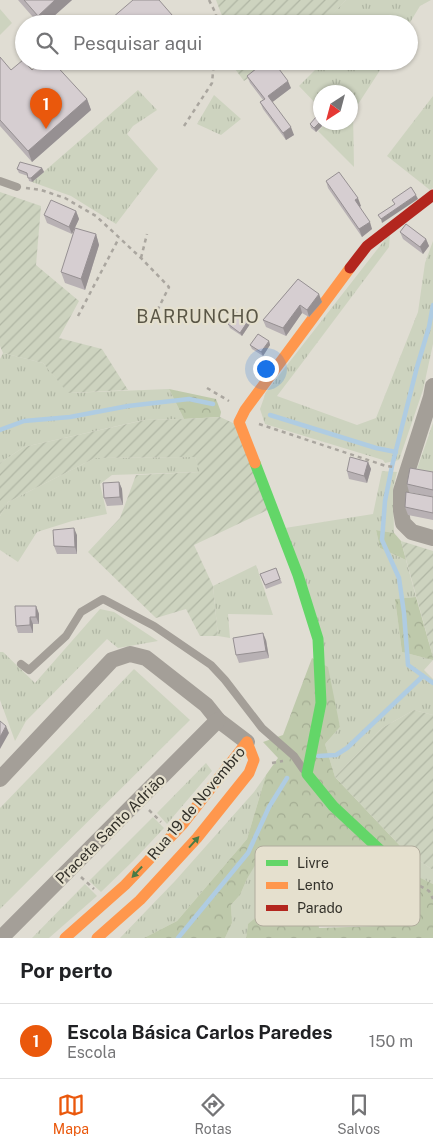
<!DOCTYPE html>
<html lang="pt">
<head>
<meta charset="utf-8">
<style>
  body { margin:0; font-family:"Public Sans",sans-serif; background:#f2f2f2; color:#202124 }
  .compass { position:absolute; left:313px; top:85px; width:45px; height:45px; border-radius:50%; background:#fff; box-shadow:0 1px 4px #0004; rotate:216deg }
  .you { position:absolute; left:265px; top:368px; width:18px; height:18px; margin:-12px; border:4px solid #fff; border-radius:50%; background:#1a73e8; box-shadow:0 0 0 8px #1a73e833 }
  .badge { display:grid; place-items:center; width:32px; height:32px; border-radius:50%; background:#ea580c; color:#fff; font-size:16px; font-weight:700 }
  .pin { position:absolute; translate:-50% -41px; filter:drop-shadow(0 1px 2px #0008) }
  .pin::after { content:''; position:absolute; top:26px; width:18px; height:15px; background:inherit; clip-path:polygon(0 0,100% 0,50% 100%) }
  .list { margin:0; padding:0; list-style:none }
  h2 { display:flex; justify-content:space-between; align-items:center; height:65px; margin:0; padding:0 20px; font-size:21px }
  h2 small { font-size:16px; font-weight:400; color:#757577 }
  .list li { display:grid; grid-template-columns:32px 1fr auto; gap:15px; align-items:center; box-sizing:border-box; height:75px; padding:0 20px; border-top:1px solid #e0e0e0 }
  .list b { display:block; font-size:19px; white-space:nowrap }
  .list p { margin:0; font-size:16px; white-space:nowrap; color:#757577 }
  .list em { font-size:16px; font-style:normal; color:#757577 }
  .icon { flex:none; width:28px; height:28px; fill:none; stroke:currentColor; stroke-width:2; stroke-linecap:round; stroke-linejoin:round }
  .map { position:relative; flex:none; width:433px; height:938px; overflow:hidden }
  .search { position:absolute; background:#fff; box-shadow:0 1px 4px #0004; left:15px; right:15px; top:15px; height:55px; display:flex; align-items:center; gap:12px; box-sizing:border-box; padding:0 18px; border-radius:28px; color:#757577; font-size:19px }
  .sheet { height:140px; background:#fff }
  nav { display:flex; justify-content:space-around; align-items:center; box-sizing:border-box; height:70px; border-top:1px solid #e0e0e0; background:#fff; font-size:14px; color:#757577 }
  nav a { display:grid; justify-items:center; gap:2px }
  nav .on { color:#ea580c }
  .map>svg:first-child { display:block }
  .grass { fill:url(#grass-tufts) }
  .forest { fill:url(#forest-crowns); fill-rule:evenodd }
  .garden { fill:url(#garden-furrows) }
  .pitch { fill:#cdd3bf }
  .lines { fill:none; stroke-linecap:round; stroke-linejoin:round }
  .stream { stroke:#afcce2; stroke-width:4.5 }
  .path { stroke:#aaa69f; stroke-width:2.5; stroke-dasharray:4 4; stroke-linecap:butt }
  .lane { stroke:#a49f98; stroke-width:8 }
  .street { stroke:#a49f98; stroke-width:16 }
  .fast { stroke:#63d668; stroke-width:11 }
  .slow { stroke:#ff974d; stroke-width:11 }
  .jam { stroke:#b3261e; stroke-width:11 }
  .wall { fill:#b8b1b4 }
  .shaded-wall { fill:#969092 }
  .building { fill:#d6ced1; stroke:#969092 }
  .oneway { fill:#497b46 }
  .labels { text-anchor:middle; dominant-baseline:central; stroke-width:4.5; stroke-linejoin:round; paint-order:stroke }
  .street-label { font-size:15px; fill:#33312a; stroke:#e5e0ce }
  .quarter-label { font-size:18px; letter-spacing:1px; fill:#5a5646; stroke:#e5e0ce }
  .key { fill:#e5e0ce; stroke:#b0ac9d; stroke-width:1 }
  .key-label { font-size:14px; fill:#33312a }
</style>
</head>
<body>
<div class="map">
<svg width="433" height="938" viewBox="0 0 433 938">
  <defs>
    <pattern id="grass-tufts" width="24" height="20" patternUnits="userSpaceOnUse" patternTransform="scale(1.25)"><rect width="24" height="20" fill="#cdd3bf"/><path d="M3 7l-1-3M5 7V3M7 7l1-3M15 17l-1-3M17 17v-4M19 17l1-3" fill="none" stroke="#b0b6a4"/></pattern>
    <pattern id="forest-crowns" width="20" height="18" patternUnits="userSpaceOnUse" patternTransform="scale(1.25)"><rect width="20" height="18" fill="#bec9ab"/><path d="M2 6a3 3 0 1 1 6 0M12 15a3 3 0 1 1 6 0" fill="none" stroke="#a4ad93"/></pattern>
    <pattern id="garden-furrows" width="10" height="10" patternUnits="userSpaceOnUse" patternTransform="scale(1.25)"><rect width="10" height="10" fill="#cdd3bf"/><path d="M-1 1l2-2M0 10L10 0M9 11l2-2" fill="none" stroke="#b0b6a4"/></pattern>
  </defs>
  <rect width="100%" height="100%" fill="#e0ddd3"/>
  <g class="grass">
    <polygon points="346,0 431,0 420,6 409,24 327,24 325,21"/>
    <polygon points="328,61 386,61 353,112 354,167 318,131 326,123 350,122 350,92 320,92 320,108 299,86 316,69"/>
    <polygon points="138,90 157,110 133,126 127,134 158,169 116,224 71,196 32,182"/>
    <polygon points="214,95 241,119 221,135 197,124"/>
    <polygon points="433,96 433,188 430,190 387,156"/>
    <polygon points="390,233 389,247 296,371 277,396 357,425 376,418 418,312 425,263 433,241 433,344 423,390 399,460 385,463 383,460 265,424 260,409 266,392"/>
    <polygon points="3,353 43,363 69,393 169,389 184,419 144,420 24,447 0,463 0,359"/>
    <polygon points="433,423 433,472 417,469"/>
    <polygon points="195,457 201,472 112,475 100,484 107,514 72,521 37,532 18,562 0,550 0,516 8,502 95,458"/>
    <polygon points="382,471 397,472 393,489 394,533 376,530 380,548 406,560 416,597 395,599 402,652 433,660 424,670 433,679 433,715 414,710 382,728 335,777 325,744 340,727 285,528 373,514"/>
    <polygon points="256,565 273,615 228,614 230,638 218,636 213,586"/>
    <polygon points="100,609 114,612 158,641 118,648 107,639 26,721 15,741 0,700 0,652 3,652 35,683"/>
    <polygon points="134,669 190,720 0,909 0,808"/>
    <polygon points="206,763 212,771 167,824 157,813"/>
    <polygon points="266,775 247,839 177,921 144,938 120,938 175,881 254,792"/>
    <polygon points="153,817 164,828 133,861 101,892 89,881"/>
    <polygon points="405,851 433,870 433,884 399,868"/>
    <polygon points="257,861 264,878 278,889 272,920 248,924 246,938 225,938 232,923 231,905 240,895 247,879"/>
    <polygon points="85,884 97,896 49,938 32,938"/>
  </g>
  <g class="forest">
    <polygon points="169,389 216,399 221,412 220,417 184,419"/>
    <polygon points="376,530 394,533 401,541 406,560 380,548"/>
    <polygon points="416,597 433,657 433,660 402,652 395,599"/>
    <path d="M 312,658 L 328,667 L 340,727 L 325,744 L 335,777 L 405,851 L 400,868 L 433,884 L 433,938 L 246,938 L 248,924 L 259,915 L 272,920 L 278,890 L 264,878 L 257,862 L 247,879 L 240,895 L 231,905 L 232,923 L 225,938 L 144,938 L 177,921 L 247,839 L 266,775 L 278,758 L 263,742 L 283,735 ZM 330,880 L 382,892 L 378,926 L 319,928 L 316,907 Z"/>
  </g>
  <g class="garden">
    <polygon points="216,0 346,0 323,24 225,24"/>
    <polygon points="229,61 272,61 244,81"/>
    <polygon points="0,192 41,206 36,265 79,301 59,338 102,349 128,390 68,393 43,363 3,353 0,346"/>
    <polygon points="220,417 246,429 276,506 194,545 213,586 218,636 200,636 186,609 156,618 88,552 120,518 136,475 200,472 195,457 95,458 8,502 0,516 0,463 24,447 145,420 184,419"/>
    <polygon points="401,541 433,551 433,657"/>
    <polygon points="414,710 433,715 433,870 405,851 335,777 382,728"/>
  </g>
  <polygon class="pitch" points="0,9 12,23 0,35"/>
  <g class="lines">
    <g class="stream">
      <polyline points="433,305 429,327 417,367 392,466 385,501 382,540 399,578 404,613 408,665 433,683"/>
      <polyline points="270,415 376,448 396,452"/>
      <polyline points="0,430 24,421 70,417 128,406 189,399 213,404"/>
      <polyline points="318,756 336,755 347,748 423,676"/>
      <polyline points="178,938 248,853 269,807 287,778"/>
    </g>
    <g class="path">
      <polyline points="209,0 216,14 216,24"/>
      <polyline points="184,126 212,83 214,61"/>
      <polyline points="26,188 41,190 65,198 96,216 141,258 169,287 158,309"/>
      <polyline points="141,258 147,234"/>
      <polyline points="78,316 119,238"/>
      <polyline points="207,388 229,401"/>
      <polyline points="259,424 386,466 394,467"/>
      <polyline points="272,763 283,761"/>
      <polyline points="149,810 161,822"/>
      <polyline points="81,877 94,889"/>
      <polyline points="413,882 429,891 433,899"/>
    </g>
    <g class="lane">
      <polyline points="0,181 17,187"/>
      <polyline points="21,664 29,670 66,636 81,612 103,599 154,626 211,665 225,680 262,728 294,756 303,769"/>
    </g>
    <g class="street">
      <polyline points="433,386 431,397 401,491 401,511 403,523 412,532 433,538"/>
      <polyline points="0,779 112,660 130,654 146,658 206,705 218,720 247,742"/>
      <polyline points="1,938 218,720"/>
    </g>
    <polyline class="fast" points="255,463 298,575 318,639 321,703 307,774 333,806 393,862 399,873"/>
    <g class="slow">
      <polyline points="255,463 239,422 245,410 350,268"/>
      <polyline points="65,938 125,885 182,825 247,742"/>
      <polyline points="97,938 140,900 197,838 249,773 254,760 247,742"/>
    </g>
    <polyline class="jam" points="350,268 367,246 433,195"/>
  </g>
  <g class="wall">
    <polygon points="18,0 72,0 45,24 39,24"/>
    <polygon points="0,57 11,70 32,70 87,99 91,110 32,162 0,126"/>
    <polygon points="247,76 291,88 272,102 294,135 286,140 263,109 260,102 263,100 250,83"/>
    <polygon points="310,124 322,126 316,132 311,128"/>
    <polygon points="42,168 44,172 32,182 29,181 28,176 19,173 17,169"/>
    <polygon points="326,181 361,206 359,207 372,229 362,237 328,188"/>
    <polygon points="76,211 79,219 72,234 47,223 44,215"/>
    <polygon points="400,232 426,239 429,246 423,254 403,239"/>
    <polygon points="96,234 99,245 85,290 65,283 61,272"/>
    <polygon points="298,279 322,302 309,317 302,313 286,336 266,327 263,320"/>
    <polygon points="228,324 250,324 242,336 230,328"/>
    <polygon points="269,341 270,345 263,356 252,349 250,345"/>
    <polygon points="368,462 371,469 367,483 349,479 347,471"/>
    <polygon points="433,472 433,497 409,492 407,484"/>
    <polygon points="119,482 122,489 123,505 107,506 104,498"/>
    <polygon points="433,497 433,520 408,515 405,507"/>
    <polygon points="77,535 77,554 57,554 54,546"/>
    <polygon points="276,568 282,583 266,589 260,574"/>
    <polygon points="36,606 39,614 39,624 33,624 33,633 18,633 16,626"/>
    <polygon points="266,640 269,658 239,663 236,655"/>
  </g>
  <g class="shaded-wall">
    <polygon points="55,0 72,0 45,24 40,24 38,16"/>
    <polygon points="145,61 151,61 147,65"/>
    <polygon points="288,81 291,88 270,104 268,96"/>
    <polygon points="87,99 91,110 32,162 28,151"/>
    <polygon points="321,122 322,126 316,132 314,128"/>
    <polygon points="291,127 294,135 286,140 283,133"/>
    <polygon points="42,168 44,172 32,182 31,178"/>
    <polygon points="416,195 418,199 382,223 381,219"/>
    <polygon points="358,198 361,206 358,208 355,200"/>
    <polygon points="76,211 79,219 72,234 69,227"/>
    <polygon points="370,222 372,229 362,237 359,229"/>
    <polygon points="96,234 99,245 85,290 81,279"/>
    <polygon points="426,239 429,246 423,254 420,247"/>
    <polygon points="319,294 322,302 309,317 307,310"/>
    <polygon points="300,305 302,313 286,336 283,328"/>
    <polygon points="248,321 250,324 242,336 240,333"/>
    <polygon points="269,341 270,345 263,356 261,352"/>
    <polygon points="368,462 371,469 367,483 364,476"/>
    <polygon points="119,482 122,489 123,505 120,497"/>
    <polygon points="74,528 77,535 77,554 75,547"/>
    <polygon points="36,606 39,614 39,624 36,617"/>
    <polygon points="30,617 33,624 33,633 30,625"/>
    <polygon points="263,633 266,640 269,658 266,651"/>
    <polygon points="6,726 9,733 0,749 0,737"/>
  </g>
  <g class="building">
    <polygon points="24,0 55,0 38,16"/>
    <polygon points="133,0 159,0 179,23 178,24 116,24 112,18"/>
    <polygon points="0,57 11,70 23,60 32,70 42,61 52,61 87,99 28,151 0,120"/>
    <polygon points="266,61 273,61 288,81 268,96 291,127 283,133 260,102 265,99 247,76"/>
    <polygon points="316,117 320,122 314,128 310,124"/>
    <polygon points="20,162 42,168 31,178 28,178 27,173 17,169"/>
    <polygon points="339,172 358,198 355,200 370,222 359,229 326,181"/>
    <polygon points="411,187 416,195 381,219 378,215 395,204 392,200"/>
    <polygon points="51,200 76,211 69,227 44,215"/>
    <polygon points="406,224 426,239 420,247 400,232"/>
    <polygon points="75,228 96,234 81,279 61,272"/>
    <polygon points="298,279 319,294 307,310 300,305 283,328 263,320"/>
    <polygon points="236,312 248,321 240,333 228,324"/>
    <polygon points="258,334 269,341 261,352 250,345"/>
    <polygon points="350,457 368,462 364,476 347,471"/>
    <polygon points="410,468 433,472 433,490 407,484"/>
    <polygon points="119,482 120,497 104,498 103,483"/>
    <polygon points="406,492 433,497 433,513 405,507"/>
    <polygon points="74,528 75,547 54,546 53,530"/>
    <polygon points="276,568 280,579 265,585 260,574"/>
    <polygon points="15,606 36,606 36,617 30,617 30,625 16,626"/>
    <polygon points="263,633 266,651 236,655 233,638"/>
    <polygon points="0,721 6,726 0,737"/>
  </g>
  <defs><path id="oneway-solid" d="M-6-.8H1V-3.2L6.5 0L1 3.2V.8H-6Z" transform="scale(1.25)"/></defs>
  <g class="oneway">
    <use href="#oneway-solid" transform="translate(194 842) rotate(-48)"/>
    <use href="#oneway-solid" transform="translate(137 872) rotate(133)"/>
  </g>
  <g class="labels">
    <g class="street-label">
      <text transform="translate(196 803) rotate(-50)">Rua 19 de Novembro</text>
      <text transform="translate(110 829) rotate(-45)">Praceta Santo Adrião</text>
    </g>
    <g class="quarter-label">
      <text x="198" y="316">BARRUNCHO</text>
    </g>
  </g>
  <rect x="255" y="846" width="165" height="80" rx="8" class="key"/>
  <rect x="266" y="860" width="22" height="6" fill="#63d668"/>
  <rect x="266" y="882" width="22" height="7" fill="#ff974d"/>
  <rect x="266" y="905" width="22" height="6" fill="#b3261e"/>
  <g class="key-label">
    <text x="297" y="868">Livre</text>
    <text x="297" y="890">Lento</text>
    <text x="297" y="913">Parado</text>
  </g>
</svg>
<svg class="compass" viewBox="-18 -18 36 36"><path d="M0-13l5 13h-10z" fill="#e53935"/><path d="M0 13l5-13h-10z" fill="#757577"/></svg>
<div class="you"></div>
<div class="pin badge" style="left:46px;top:129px">1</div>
<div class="search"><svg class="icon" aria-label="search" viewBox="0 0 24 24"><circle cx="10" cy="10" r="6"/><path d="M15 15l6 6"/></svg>Pesquisar aqui</div>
</div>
<section class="sheet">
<h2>Por perto<small></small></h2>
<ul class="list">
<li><span class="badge">1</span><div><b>Escola Básica Carlos Paredes</b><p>Escola</p></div><em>150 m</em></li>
</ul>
</section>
<nav>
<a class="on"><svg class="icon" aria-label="map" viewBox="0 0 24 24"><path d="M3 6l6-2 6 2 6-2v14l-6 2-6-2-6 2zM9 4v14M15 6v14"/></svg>Mapa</a>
<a><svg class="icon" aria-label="directions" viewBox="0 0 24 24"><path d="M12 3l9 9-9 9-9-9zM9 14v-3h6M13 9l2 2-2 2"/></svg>Rotas</a>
<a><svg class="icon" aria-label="saved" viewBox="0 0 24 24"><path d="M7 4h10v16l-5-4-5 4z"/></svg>Salvos</a>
</nav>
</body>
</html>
